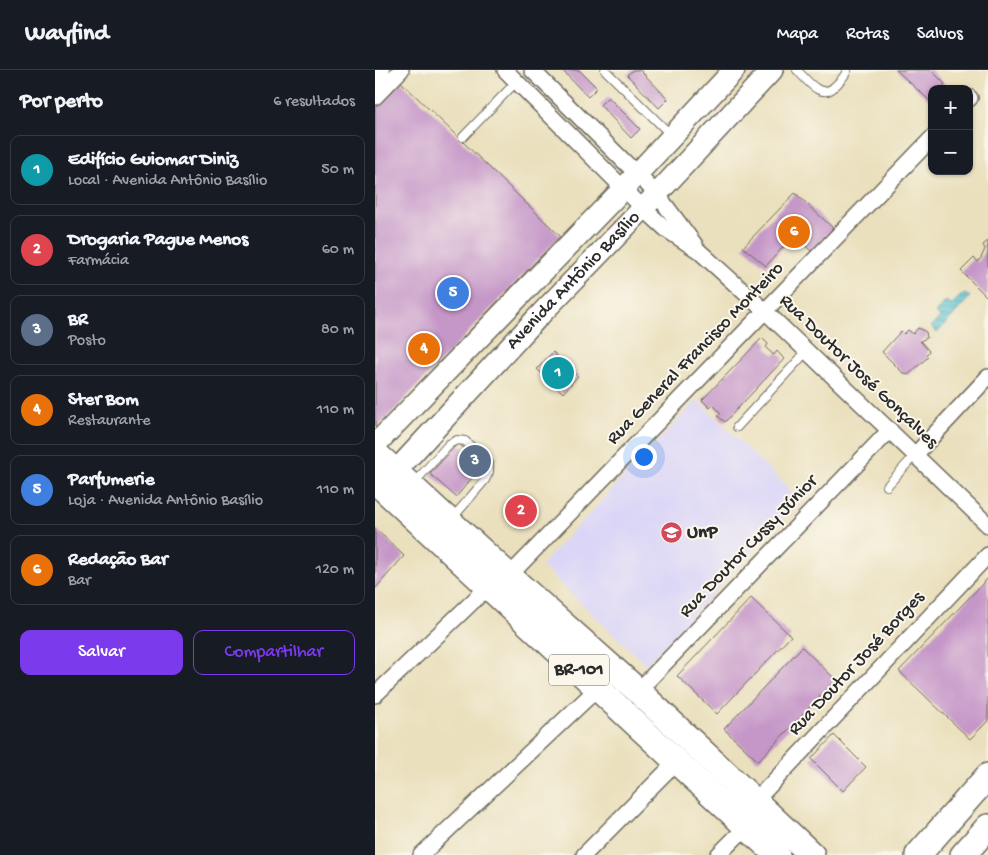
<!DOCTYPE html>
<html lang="pt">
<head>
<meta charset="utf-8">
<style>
  body { margin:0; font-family:"Gochi Hand",sans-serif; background:#20242c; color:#f1f3f6 }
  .controls { position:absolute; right:15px; top:15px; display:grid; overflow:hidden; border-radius:10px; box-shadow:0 1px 4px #0004 }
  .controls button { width:45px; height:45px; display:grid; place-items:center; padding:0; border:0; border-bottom:1px solid #363941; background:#171b24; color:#f1f3f6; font:25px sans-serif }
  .you { position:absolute; left:268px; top:386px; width:18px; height:18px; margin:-12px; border:4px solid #fff; border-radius:50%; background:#1a73e8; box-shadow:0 0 0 8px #1a73e833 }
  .badge { display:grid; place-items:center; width:32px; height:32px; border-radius:50%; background:#7c3aed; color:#fff; font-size:16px; font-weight:700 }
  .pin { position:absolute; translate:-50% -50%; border:2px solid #fff; box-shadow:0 1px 5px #0006 }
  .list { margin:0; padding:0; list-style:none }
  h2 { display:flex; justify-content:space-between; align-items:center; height:65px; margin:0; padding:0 20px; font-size:21px }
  h2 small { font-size:16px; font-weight:400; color:#9ea1a6 }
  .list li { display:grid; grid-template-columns:32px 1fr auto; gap:15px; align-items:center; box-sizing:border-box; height:70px; margin:0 10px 10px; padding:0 10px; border:1px solid #363941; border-radius:10px }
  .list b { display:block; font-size:19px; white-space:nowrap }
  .list p { margin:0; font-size:16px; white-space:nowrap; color:#9ea1a6 }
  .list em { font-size:16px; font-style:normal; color:#9ea1a6 }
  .actions { display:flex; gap:10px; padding:15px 20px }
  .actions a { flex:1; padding:11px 0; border:1px solid #7c3aed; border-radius:10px; text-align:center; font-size:18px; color:#7c3aed }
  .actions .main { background:#7c3aed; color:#fff }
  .map { position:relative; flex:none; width:613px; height:785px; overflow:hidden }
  header { display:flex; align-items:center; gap:30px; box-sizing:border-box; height:70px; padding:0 25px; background:#171b24; border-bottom:1px solid #363941 }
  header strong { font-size:24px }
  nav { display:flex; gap:28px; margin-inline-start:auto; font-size:18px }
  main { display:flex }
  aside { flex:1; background:#171b24 }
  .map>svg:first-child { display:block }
  .built { fill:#dbd6f7 }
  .water { fill:url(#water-rules); stroke:#40767e }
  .building { fill:#c596c8 }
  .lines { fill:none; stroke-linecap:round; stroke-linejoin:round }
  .service-casing { stroke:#6e6a5e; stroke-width:10 }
  .minor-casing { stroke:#6e6a5e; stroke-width:18 }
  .secondary-casing { stroke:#6e6a5e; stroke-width:24 }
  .trunk-casing { stroke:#6e6a5e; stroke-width:28 }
  .service { stroke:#fff; stroke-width:8 }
  .minor { stroke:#fff; stroke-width:15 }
  .secondary { stroke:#fff; stroke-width:21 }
  .trunk { stroke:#fff; stroke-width:25 }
  .labels { text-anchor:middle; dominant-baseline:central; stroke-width:4; stroke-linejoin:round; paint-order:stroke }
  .shield { fill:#fbf7ec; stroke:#696865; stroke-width:1 }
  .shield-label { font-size:18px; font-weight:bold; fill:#2b2b2b }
  .street-label { font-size:19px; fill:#2b2b2b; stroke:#fbf7ec }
  .poi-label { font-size:19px; font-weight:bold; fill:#2b2b2b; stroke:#fbf7ec; text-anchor:start }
</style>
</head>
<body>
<header>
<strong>Wayfind</strong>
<nav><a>Mapa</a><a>Rotas</a><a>Salvos</a></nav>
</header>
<main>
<aside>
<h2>Por perto<small>6 resultados</small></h2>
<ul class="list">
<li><span class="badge" style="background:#0f9aa8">1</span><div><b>Edifício Guiomar Diniz</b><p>Local · Avenida Antônio Basílio</p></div><em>50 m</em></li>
<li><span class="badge" style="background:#e0444e">2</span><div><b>Drogaria Pague Menos</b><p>Farmácia</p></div><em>60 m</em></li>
<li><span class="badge" style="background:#5c6f8a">3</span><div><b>BR</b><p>Posto</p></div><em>80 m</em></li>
<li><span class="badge" style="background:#e8710a">4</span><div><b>Ster Bom</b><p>Restaurante</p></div><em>110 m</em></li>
<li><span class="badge" style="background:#3f7fe0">5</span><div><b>Parfumerie</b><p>Loja · Avenida Antônio Basílio</p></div><em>110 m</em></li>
<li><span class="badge" style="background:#e8710a">6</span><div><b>Redação Bar</b><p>Bar</p></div><em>120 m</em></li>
</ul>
<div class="actions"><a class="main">Salvar</a><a>Compartilhar</a></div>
</aside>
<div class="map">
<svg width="613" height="785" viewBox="0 0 613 785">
  <defs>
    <pattern id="water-rules" width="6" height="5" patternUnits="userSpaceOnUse" patternTransform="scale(1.25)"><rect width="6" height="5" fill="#56c2d0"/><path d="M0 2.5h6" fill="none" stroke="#479ea9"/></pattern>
  </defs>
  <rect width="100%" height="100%" fill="#fbf7ec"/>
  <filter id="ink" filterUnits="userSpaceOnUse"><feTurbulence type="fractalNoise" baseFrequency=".02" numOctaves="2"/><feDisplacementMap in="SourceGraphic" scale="10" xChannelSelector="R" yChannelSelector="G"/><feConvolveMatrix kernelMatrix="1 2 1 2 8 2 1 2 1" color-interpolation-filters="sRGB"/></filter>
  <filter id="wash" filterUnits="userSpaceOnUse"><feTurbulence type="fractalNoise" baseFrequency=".0096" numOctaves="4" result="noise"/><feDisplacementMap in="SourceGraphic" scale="20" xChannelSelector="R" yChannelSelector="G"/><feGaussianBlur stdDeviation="1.12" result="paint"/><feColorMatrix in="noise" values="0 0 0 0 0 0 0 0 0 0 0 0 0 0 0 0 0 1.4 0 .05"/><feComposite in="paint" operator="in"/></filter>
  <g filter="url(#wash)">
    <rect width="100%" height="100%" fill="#eae0bd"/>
    <polygon class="built" points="322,330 426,430 271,595 166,495"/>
    <polygon class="water" points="589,223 595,227 562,263 556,257 565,247 560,243 571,231 576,235"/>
    <g id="blocks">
      <g class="building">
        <polygon points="187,0 204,0 222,18 213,27"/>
        <polygon points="258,0 265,0 293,29 284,38 252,5"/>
        <polygon points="521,0 556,0 570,14 566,19 557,19 557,29 555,31"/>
        <polygon points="23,9 185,166 2,358 0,356 0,34"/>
        <polygon points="233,27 265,59 256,68 225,35"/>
        <polygon points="420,123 458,158 437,182 419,165 391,196 368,177"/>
        <polygon points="613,171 613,224 611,226 586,201 599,188 603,192 606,188 610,179 608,175"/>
        <polygon points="543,258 551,262 552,268 545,271 554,281 551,285 553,287 533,305 528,303 507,282 526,261 529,264 533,260 538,264"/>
        <polygon points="387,268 393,274 391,278 399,285 402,281 409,289 350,352 343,346 346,343 338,335 335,338 327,330"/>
        <polygon points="178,282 203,306 188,323 162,299"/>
        <polygon points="83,373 108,395 81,427 55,404"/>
        <polygon points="0,458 29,486 0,519"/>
        <polygon points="613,508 613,651 595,669 524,601"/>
        <polygon points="376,528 416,566 342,644 302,606"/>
        <polygon points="427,577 461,610 383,691 349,659"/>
        <polygon points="459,665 491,697 468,721 436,689"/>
      </g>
    </g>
  </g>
  <g filter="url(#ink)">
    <use href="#blocks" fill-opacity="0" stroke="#6e6a5e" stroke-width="1"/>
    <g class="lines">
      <defs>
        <g id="service">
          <polyline points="230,0 296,65"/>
          <path d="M 422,0 C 432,10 446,31 460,16 C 465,11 470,7 472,0"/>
          <polyline points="88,67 142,11"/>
          <polyline points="362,357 432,281"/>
          <polyline points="38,414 74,374 82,370 90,371 114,393 114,402 110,410 76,450"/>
          <polyline points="512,416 540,385"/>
        </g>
        <g id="minor">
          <polyline points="130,0 268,138 292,160 324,181 391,242 613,455"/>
          <polyline points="157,0 282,124 320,175"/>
          <polyline points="0,8 7,0"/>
          <polyline points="0,27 26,0"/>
          <polyline points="594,29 595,28"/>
          <polyline points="540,385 613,307"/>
          <polyline points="134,506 557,68"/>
          <polyline points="263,621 515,360"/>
          <polyline points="0,625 114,516"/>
          <polyline points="381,730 613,485"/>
          <polyline points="46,785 223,618"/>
          <polyline points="209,785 302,691"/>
          <polyline points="343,785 372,756"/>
        </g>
        <g id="secondary">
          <polyline points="0,375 249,118 359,0"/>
          <path id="s1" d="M 9,414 L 161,249 L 282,124 L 397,0"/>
        </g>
        <g id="trunk">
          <polyline points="0,383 134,506 263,621 437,785"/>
          <polyline points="0,411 402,785"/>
          <polyline points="543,785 613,706"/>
          <polyline points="588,785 613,757"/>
        </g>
      </defs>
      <use href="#service" class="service-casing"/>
      <use href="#minor" class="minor-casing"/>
      <use href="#secondary" class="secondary-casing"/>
      <use href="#trunk" class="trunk-casing"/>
      <use href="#service" class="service"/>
      <use href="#minor" class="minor"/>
      <use href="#secondary" class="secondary"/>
      <use href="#trunk" class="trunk"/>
    </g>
  </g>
  <defs>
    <symbol id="university-disc" viewBox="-11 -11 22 22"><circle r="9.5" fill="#d1495b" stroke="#fbf7ec"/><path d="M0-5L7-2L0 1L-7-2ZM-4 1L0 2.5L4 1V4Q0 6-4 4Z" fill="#fff"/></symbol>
  </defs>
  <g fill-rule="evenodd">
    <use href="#university-disc" x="284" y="450" width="25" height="25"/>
  </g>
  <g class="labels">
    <rect class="shield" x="174" y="584.5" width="60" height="31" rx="4"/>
    <g class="shield-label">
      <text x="204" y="600">BR-101</text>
    </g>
    <g class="street-label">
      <text stroke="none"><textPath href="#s1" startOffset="278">Avenida Antônio Basílio</textPath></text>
      <text transform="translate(321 284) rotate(-46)">Rua General Francisco Monteiro</text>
      <text transform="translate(483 302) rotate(44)">Rua Doutor José Gonçalves</text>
      <text transform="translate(374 477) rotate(-46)">Rua Doutor Cussy Júnior</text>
      <text transform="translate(482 594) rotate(-47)">Rua Doutor José Borges</text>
    </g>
    <g class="poi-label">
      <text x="312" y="463">UnP</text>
    </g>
  </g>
</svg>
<div class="controls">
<button>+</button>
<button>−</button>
</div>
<div class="you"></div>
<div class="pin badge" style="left:183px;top:303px;background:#0f9aa8">1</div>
<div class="pin badge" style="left:146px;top:441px;background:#e0444e">2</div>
<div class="pin badge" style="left:100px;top:391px;background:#5c6f8a">3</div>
<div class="pin badge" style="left:49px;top:279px;background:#e8710a">4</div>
<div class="pin badge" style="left:78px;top:223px;background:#3f7fe0">5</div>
<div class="pin badge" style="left:419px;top:162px;background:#e8710a">6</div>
</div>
</main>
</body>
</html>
